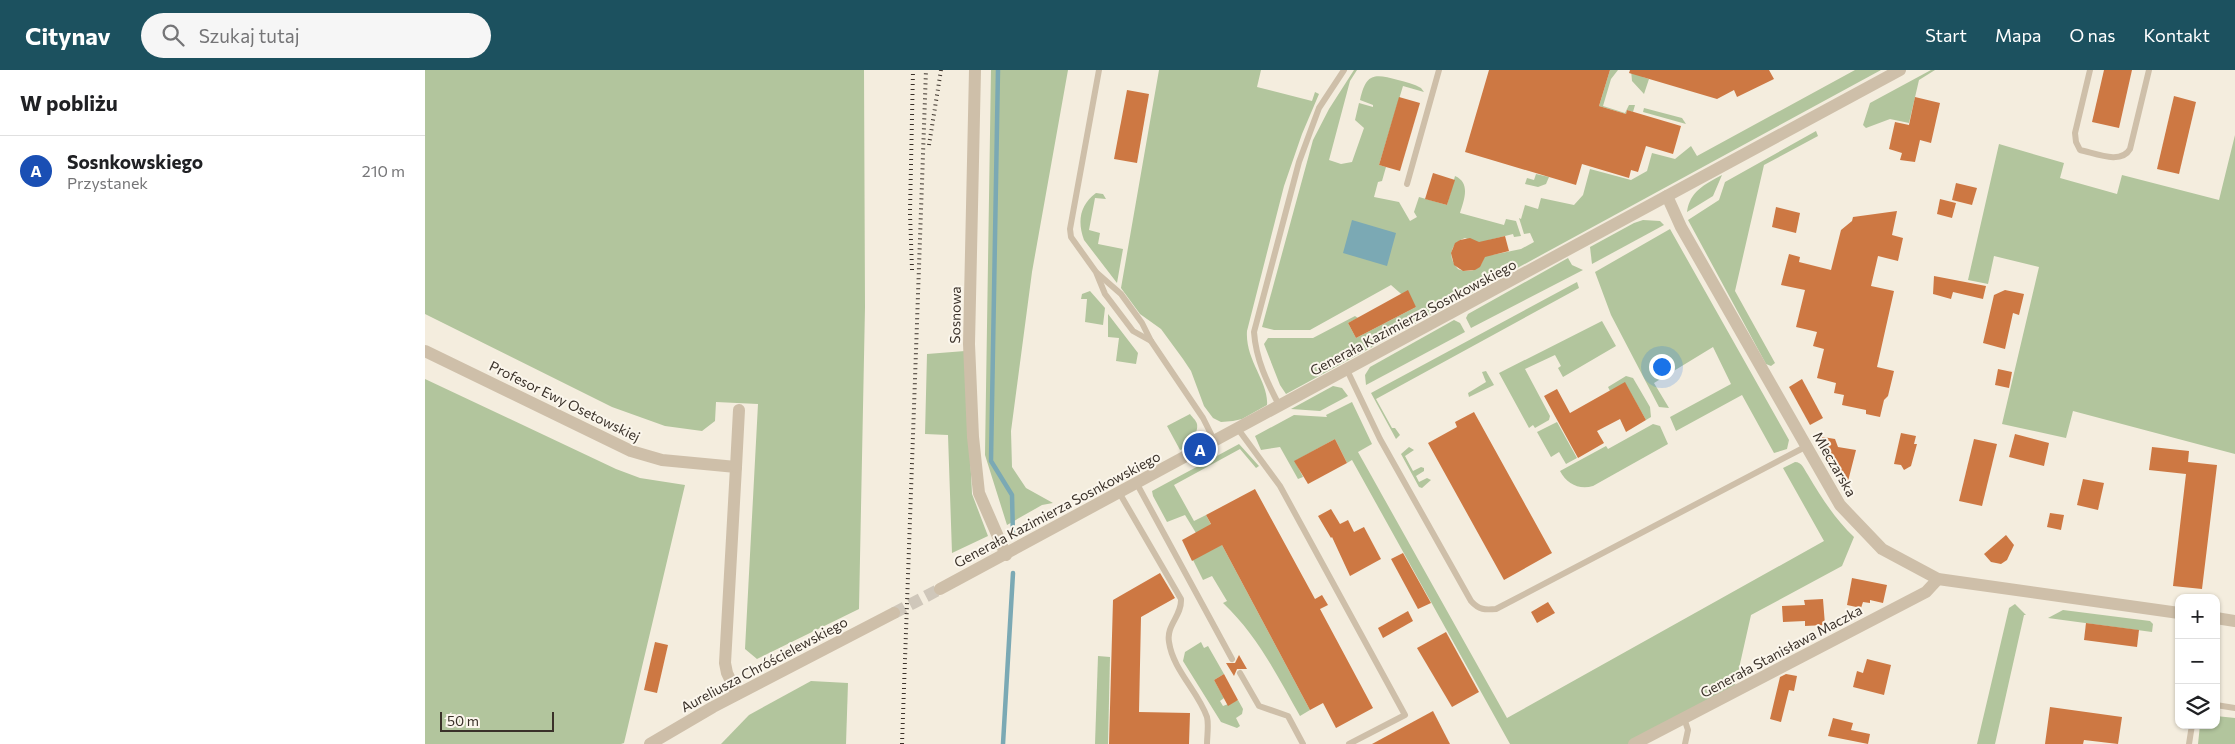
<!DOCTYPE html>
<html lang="pl">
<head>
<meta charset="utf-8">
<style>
  body { margin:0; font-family:Commissioner,sans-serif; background:#f6f6f6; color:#202124 }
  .controls { position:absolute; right:15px; bottom:15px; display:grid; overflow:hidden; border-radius:10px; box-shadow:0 1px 4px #0004 }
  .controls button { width:45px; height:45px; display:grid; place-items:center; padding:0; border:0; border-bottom:1px solid #e0e0e0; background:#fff; color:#202124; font:25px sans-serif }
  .scale { position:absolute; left:15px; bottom:12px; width:114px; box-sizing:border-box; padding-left:5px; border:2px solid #3a3129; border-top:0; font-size:14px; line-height:18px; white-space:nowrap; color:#3a3129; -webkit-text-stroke:4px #fbf6ec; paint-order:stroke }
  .you { position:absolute; left:1236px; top:296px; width:18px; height:18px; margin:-12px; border:4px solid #fff; border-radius:50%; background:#1a73e8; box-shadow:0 0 0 8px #1a73e833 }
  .badge { display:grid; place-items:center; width:32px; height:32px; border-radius:50%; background:#1c515f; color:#fff; font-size:16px; font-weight:700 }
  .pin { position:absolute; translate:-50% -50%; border:2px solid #fff; box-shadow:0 1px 5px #0006 }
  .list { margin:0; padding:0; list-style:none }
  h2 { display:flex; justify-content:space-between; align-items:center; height:65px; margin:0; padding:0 20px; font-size:21px }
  h2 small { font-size:16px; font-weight:400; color:#757577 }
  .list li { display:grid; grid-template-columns:32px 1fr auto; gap:15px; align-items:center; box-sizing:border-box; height:70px; padding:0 20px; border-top:1px solid #e0e0e0 }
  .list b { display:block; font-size:19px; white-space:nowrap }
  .list p { margin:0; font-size:16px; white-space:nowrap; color:#757577 }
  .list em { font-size:16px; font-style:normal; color:#757577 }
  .icon { flex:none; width:28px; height:28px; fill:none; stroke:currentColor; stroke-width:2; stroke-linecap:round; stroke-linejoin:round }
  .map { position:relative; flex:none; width:1810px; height:674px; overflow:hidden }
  header { display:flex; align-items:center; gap:30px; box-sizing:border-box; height:70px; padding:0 25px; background:#1c515f; color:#fff }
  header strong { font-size:24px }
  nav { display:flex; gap:28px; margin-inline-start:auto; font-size:18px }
  .search { width:350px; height:45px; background:#f6f6f6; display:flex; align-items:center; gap:12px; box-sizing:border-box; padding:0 18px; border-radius:28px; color:#757577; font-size:19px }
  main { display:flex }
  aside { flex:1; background:#fff }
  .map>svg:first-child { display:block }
  .green { fill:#b2c59d; fill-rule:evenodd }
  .water { fill:#7ba9b4 }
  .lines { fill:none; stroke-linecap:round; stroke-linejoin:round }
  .stream { stroke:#7ba9b4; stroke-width:4.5 }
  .building { fill:#cd7843 }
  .tertiary-tunnel { stroke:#cfc7ba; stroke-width:12; stroke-dasharray:12 6; stroke-linecap:butt }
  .service { stroke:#cebfa9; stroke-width:6 }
  .minor { stroke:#cebfa9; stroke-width:12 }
  .tertiary { stroke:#cebfa9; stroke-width:12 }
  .rail { stroke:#3a3129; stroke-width:4; stroke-dasharray:1 4; stroke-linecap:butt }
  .labels { text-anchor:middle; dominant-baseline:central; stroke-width:4; stroke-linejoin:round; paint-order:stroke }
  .street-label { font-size:14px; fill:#3a3129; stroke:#fbf6ec }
</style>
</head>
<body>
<header>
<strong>Citynav</strong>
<div class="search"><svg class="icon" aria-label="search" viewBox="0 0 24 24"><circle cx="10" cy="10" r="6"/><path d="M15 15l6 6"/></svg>Szukaj tutaj</div>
<nav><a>Start</a><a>Mapa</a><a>O nas</a><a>Kontakt</a></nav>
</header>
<main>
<aside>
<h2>W pobliżu<small></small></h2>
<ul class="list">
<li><span class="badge" style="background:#1a4fb4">A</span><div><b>Sosnkowskiego</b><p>Przystanek</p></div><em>210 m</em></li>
</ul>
</aside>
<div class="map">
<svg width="1810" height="674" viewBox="0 0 1810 674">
  <rect width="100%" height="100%" fill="#f4edde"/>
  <g class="green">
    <polygon points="0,0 439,0 440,237 434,539 332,589 320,579 333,334 291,332 290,351 277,361 240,356 187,337 0,244"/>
    <polygon points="566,0 643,0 607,202 586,361 587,397 601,418 628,433 617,435 582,455 560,385"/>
    <path d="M 734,0 L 836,0 L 832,17 L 887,31 L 890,22 L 894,24 L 877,64 L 859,116 L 822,261 C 820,290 844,312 842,335 L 817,349 L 808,351 L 796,352 L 788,348 L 779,336 L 766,301 L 758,289 L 736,259 L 715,244 L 696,218 Z"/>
    <path d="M 929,0 L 932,0 L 925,11 L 904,90 L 916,94 L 927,92 L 939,58 L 930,50 L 934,33 L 948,37 L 948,35 L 935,30 C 941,4 948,3 973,10 C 981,12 989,14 996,18 L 999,22 L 978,16 L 954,95 L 961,97 L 957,111 L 953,112 L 949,127 L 974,132 L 985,151 L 992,147 L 989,142 L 994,127 L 1022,135 L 1030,106 C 1046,113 1039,130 1035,143 L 1079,155 L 1081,149 L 1091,151 L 1096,166 L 1089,167 L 1088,164 L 1064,170 L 1067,185 L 1096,179 L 1109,172 L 1105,163 L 1099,164 L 1094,148 L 1096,149 L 1100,135 L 1113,139 L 1116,128 L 1149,135 L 1158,125 L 1165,99 L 1206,110 L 1222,101 L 1227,83 L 1250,89 L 1266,76 L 1272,86 L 1430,0 L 1456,0 L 861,324 L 855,315 L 839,274 L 843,268 L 888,268 L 930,246 L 933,248 L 923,253 L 931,268 L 991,237 L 966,215 L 885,260 L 849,260 L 837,257 L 888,70 L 904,39 ZM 1040,168 L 1054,173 L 1059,187 C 1056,200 1045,204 1033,199 C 1022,188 1025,173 1040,168 Z"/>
    <polygon points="1185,0 1193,0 1186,9 1178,36 1200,43 1204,35 1210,35 1208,42 1202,40 1201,44 1174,36"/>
    <polygon points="1206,0 1221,0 1218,7 1224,9 1219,24 1207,11"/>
    <polygon points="1506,0 1510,0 1494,10 1484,53 1465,49 1441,58 1438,55 1445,33"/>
    <polygon points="1219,38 1257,48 1261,54 1218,42"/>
    <polygon points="1391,61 1393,66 1339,95 1310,221 1350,293 1346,296 1341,294 1263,150 1294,130 1300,112"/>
    <polygon points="1810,65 1810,384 1648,341 1641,368 1577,354 1614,197 1569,186 1563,214 1543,210 1574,74 1639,93 1635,108 1692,124 1697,105 1794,130"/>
    <polygon points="1111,104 1124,107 1121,114 1113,117 1100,114 1102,108 1109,110"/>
    <path d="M 1297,105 L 1288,126 L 1262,142 C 1265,121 1279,115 1297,105 Z"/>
    <path d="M 671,123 L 678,124 L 681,129 L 670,128 L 664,160 L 675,163 L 673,174 L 698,179 L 692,213 L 659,170 C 652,151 655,135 671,123 Z"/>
    <polygon points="1218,150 1235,151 1239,155 1167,194 1165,177 1209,153"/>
    <polygon points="1245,159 1364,370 1362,379 1349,383 1317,325 1251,361 1245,347 1306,314 1288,277 1229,313 1244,338 1234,337 1186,245 1170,202"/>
    <polygon points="1143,188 1147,195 1158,200 1046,258 1041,248 1043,244"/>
    <polygon points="1152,212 1154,218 951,329 967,358 970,358 975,365 971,369 946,323"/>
    <polygon points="665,221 680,238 678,255 660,252 662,229 656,229 657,224"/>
    <polygon points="683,244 713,283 711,294 691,291 694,268 683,267"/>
    <polygon points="1029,250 1035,253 1040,262 941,315 940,305 945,297"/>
    <polygon points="1177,251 1191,276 1138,307 1133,298 1136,296 1130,285 1100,299 1125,346 1124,350 1110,358 1108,355 1104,358 1074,303"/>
    <polygon points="540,281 547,424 563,466 527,483 523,365 500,364 502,284"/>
    <polygon points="1061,301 1069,315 1044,327 1043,323 1061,312 1057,302"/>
    <polygon points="1201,306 1208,308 1225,337 1226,347 1221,350 1200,313 1185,321 1183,317"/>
    <polygon points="0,309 191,399 215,408 260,415 199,673 196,674 0,674"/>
    <polygon points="908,316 917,318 923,326 895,341 866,339"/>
    <path d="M 927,332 L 947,374 L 933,382 L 1082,648 L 1399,471 L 1358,398 L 1370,392 C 1377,392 1379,399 1383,405 C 1396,427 1410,449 1429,467 L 1417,496 L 1326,545 L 1310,616 L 1209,674 L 1085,674 L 927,390 L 922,393 L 910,369 L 870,391 L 878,407 L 873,409 L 855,377 L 836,380 L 830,366 L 869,345 L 902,347 L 901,345 Z"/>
    <path d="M 765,344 C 767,347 771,350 772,354 C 774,363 763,378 755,380 L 742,356 Z"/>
    <polygon points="1132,352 1152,388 1141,394 1134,382 1126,387 1112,362"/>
    <path d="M 1228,354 L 1235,356 L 1243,374 L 1168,416 C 1154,420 1142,414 1135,401 L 1181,376 L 1183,379 Z"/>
    <path d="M 814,374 L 834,396 L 831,398 L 815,379 L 749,415 L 769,451 L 781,445 L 885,640 L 875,646 C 852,605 832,565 798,533 L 802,531 L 787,506 L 778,510 L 768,490 L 771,463 L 760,445 L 742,452 L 728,426 L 727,421 Z"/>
    <polygon points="984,377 989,380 980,386 988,401 996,397 999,398 999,401 991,406 994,412 1002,408 1006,410 997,418 994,417 976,384"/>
    <polygon points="1590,534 1601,545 1599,545 1570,674 1552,674 1584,538"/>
    <polygon points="1638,540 1725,551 1728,554 1727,562 1623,548"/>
    <polygon points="776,572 779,578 783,576 799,604 789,610 799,628 795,631 798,636 813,630 818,639 817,644 811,648 815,656 812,658 796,652 758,591 760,582"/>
    <polygon points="673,586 685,587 683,674 670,674"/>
    <polygon points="386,611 423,613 421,674 296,674 324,645"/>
    <polygon points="1791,646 1810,648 1810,674 1773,674 1775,655 1791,655"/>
  </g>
  <polygon class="water" points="927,150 971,163 962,196 918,183"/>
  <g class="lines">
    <g class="stream">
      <polyline points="573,0 566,391 587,425 588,467"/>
      <polyline points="578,674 588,503"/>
    </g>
  </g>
  <g class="building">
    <polygon points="1064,0 1185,0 1174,36 1201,44 1202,40 1256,56 1248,84 1221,76 1213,102 1206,100 1204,108 1157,94 1151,115 1040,82"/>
    <polygon points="1205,0 1344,0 1349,9 1312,27 1309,20 1292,29 1204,3"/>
    <polygon points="1679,0 1707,0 1694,58 1667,52"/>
    <polygon points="702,20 724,24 712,93 689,89"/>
    <polygon points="1749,26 1771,32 1754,104 1732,99"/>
    <polygon points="974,27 995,33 975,101 954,95"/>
    <polygon points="1490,27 1515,33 1506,73 1495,70 1490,92 1475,90 1477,83 1464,79 1470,52 1484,55"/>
    <polygon points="1008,103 1030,110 1022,135 1000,129"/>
    <polygon points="1531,113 1552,118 1547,135 1527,130"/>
    <polygon points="1515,129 1531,133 1527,148 1512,144"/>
    <polygon points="1351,137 1375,143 1371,163 1347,157"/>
    <polygon points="1472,141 1467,165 1478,168 1473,191 1453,186 1446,216 1469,221 1452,297 1469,301 1463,326 1459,330 1455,347 1441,344 1441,340 1417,335 1419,325 1409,323 1411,313 1392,308 1399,279 1388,276 1392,262 1371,257 1380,220 1356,215 1364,184 1375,187 1374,192 1406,200 1416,160 1427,151 1428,147"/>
    <polygon points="1080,166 1084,181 1060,187 1055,197 1050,200 1038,201 1029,195 1026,183 1030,173 1035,170 1045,168 1054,172"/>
    <polygon points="1509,206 1561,216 1558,229 1528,222 1526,229 1508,224"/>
    <polygon points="983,220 991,237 931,268 923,253"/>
    <polygon points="1580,220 1599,224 1594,245 1588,243 1580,279 1558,273 1569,225"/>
    <polygon points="1573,299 1587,302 1584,318 1570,315"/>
    <polygon points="1377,309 1398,348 1385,355 1364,317"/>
    <polygon points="1200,312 1221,350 1201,362 1195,349 1172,361 1179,373 1153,388 1119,326 1132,319 1145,343"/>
    <polygon points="1049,342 1127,483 1079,510 1003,373 1032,357 1030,352"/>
    <polygon points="1476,363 1491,366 1489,374 1492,374 1486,396 1479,400 1476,395 1469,394"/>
    <polygon points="1590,364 1624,373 1619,396 1584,387"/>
    <polygon points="1392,366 1410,369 1413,377 1431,380 1421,419"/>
    <polygon points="910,369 922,393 883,414 869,391"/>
    <polygon points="1549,369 1572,374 1557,436 1534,431"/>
    <polygon points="1727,377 1764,381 1763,392 1792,395 1777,519 1748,516 1761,404 1724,400"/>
    <polygon points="1658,409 1679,413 1673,440 1652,435"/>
    <polygon points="830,419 890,529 897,525 903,535 895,539 948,638 911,658 898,633 885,640 797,475 767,491 757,470 786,454 781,445"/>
    <polygon points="906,439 915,454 923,450 929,462 939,457 956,489 925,506 907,467 906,468 893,446"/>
    <polygon points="1625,443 1639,445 1636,460 1622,457"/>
    <polygon points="1581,465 1589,475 1582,490 1576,494 1566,492 1559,484"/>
    <polygon points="978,483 1006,533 993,539 966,489"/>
    <polygon points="735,503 750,528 716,547 714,642 765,643 764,674 684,674 688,530"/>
    <polygon points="1427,508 1462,515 1458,533 1445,530 1445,533 1438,532 1436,538 1422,535"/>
    <polygon points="1398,529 1400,555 1380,556 1380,551 1358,552 1357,536 1380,535 1379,530"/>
    <polygon points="1123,532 1130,543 1112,553 1106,542"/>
    <polygon points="983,541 988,551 958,568 953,558"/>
    <polygon points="1661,553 1714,560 1712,577 1659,570"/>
    <polygon points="1021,562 1054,622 1027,637 992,578"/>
    <polygon points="230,572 243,575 232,623 219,620"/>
    <polygon points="814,585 822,599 812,599 809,606 801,593 810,593"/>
    <polygon points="1442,589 1466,595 1459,625 1428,617 1432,601 1438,603"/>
    <polygon points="799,604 813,630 803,636 789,610"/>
    <polygon points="1361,604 1372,606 1369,621 1364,620 1356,652 1345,649 1355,607"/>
    <polygon points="1625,637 1697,647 1693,674 1659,670 1658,674 1620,674"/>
    <polygon points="1008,641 1025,674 947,674"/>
    <polygon points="1408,648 1428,653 1426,660 1445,664 1443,674 1403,666"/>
  </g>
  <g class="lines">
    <polyline class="tertiary-tunnel" points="469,543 515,519"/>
    <g class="service">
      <polyline points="674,0 645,159 646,167 671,202 680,224 708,261 726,271"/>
      <path d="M 1665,0 L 1650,63 L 1651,72 L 1655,80 C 1670,83 1696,95 1705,79 L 1724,0"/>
      <polyline points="982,114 1014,0"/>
      <polyline points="672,203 696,224 717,253 726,271 778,348 790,372"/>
      <path d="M 922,300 L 955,369 L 1046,531 C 1054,540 1060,540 1071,539 L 1382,376"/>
      <path d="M 855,337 C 842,312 831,290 829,262 L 874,92 L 894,38 L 919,0"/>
      <polyline points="813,359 855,416 980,645 924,674"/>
      <polyline points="712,414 807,589"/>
      <path d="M 695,424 L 756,529 C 757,546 741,555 744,572 C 748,600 773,621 782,647 C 784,655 782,666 782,674"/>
      <polyline points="815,603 834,636 863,646 878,674"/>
      <polyline points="1791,635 1810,638"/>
      <polyline points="1259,648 1263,660 1260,674"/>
      <polyline points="1764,674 1767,655"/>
    </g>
    <g class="minor">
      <polyline points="550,0 544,274 548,367 554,423 581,485"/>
      <polyline points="1242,126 1256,157 1415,435 1457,479 1513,509 1754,543"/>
      <polyline points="0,281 206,381 237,390 311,397 300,593 302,603 312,624"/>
      <polyline points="311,397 314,340"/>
      <polyline points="1791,548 1810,551"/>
      <polyline points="1209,674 1501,522 1513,509"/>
    </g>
    <g class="tertiary">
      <polyline points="515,519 1475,0"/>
      <polyline points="225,674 288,637 469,543"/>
    </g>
    <g class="rail">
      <polyline points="504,75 516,0"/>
      <polyline points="487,200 485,143 488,0"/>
      <polyline points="477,674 501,0"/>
    </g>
  </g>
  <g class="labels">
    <g class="street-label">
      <text transform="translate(530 245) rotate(-89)">Sosnowa</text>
      <text transform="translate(988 247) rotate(-28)">Generała Kazimierza Sosnkowskiego</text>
      <text transform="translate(140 331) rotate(26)">Profesor Ewy Osetowskiej</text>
      <text transform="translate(1410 394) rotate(60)">Mleczarska</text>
      <text transform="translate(632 439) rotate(-28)">Generała Kazimierza Sosnkowskiego</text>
      <text transform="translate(1356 581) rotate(-28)">Generała Stanisława Maczka</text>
      <text transform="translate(339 594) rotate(-28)">Aureliusza Chróścielewskiego</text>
    </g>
  </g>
</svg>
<div class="controls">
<button>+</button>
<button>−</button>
<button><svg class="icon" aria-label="layers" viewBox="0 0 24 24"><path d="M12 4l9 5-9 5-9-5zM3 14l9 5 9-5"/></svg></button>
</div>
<div class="scale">50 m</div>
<div class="you"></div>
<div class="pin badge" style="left:775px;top:379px;background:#1a4fb4">A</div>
</div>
</main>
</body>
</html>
